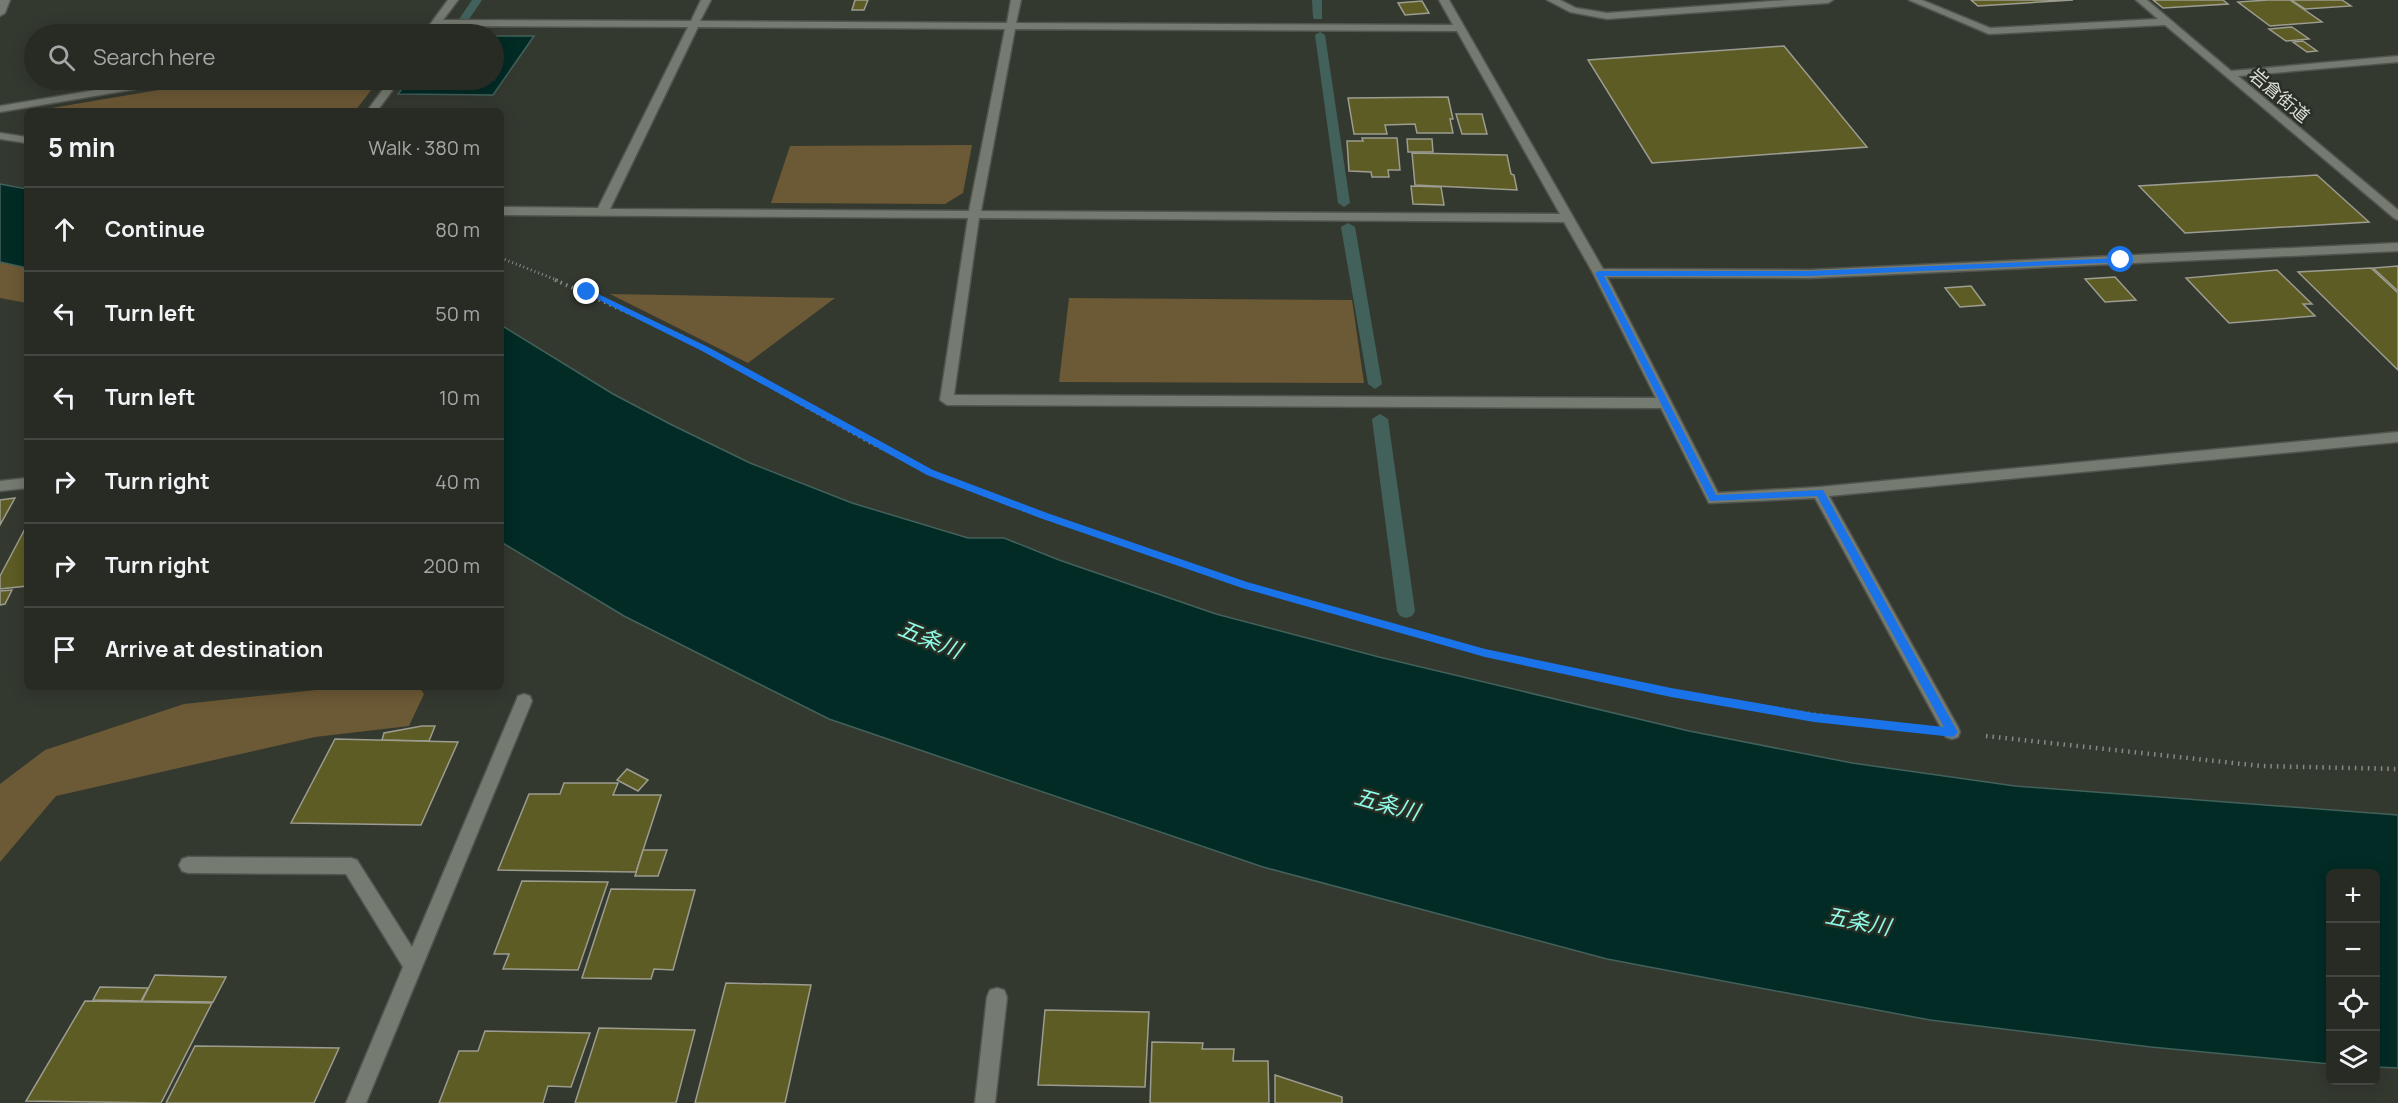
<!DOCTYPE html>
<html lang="en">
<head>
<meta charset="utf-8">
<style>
  body { margin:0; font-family:Manrope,"Noto Sans JP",sans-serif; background:#333731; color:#f1f3f6 }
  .controls { position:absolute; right:18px; bottom:18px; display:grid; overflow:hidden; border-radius:9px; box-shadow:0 3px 15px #0003 }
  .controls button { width:54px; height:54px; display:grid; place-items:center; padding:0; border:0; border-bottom:2px solid #434741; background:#272b24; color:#f1f3f6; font:30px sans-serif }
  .stop { position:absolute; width:18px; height:18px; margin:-14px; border:4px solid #1a73e8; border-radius:50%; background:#fff }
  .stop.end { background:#1a73e8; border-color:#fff; box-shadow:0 2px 6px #0008 }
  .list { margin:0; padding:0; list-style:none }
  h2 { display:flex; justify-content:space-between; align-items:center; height:78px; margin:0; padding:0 24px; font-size:26px }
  h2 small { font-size:20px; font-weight:400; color:#a4a7a6 }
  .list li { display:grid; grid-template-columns:39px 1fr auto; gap:18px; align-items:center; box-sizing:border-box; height:84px; padding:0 24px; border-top:2px solid #434741 }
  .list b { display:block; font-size:22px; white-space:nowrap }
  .list em { font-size:20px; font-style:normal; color:#a4a7a6 }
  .icon { flex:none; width:33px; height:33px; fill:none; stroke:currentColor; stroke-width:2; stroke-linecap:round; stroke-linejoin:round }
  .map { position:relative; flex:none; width:2398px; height:1103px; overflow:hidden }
  .search { position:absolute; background:#272b24; box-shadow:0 3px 15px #0003; left:24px; top:24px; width:480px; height:66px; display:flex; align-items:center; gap:15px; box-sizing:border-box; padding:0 21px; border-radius:33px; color:#a4a7a6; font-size:22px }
  .panel { position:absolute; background:#272b24; box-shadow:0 3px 15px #0003; left:24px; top:108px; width:480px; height:582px; border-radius:9px }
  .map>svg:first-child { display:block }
  .green { fill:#6c5935 }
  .water { fill:#022b25; stroke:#43615b; stroke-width:1.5 }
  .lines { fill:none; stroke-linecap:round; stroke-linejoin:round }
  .stream { fill:#43615b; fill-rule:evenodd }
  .building { fill:#5d5c25; stroke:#9c9c90; stroke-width:1.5 }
  .minor-casing { stroke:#52554e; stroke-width:3 }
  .path-far2 { stroke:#878b84; stroke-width:3; stroke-dasharray:1 3; stroke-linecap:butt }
  .path-far1 { stroke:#878b84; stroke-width:4; stroke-dasharray:1.5 4.5; stroke-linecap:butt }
  .path { stroke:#878b84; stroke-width:4.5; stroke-dasharray:1.5 5; stroke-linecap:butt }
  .minor { fill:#757b71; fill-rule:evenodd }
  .route { fill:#1a73e8 }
  .labels { text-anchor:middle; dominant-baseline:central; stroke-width:5; stroke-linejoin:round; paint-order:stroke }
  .far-street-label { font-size:18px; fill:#dcdfda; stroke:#2a2f26 }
  .water-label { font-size:22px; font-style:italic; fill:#8efbe7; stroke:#2a2f26 }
</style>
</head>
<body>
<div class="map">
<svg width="2398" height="1103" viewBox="0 0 2398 1103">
  <rect width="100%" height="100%" fill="#343930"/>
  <g class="green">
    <polygon points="217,80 379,80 355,111 34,111"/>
    <polygon points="972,145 963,193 945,204 771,203 790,146"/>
    <polygon points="0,262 27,268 27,303 0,298"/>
    <polygon points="610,294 835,298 748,363"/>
    <polygon points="1069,298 1352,300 1364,383 1059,382"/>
    <polygon points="344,687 419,687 424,694 409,726 315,737 56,796 0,862 0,784 45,750 184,704"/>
  </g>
  <g class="water">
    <polygon points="494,36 534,36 493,95 398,94 409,80 494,80"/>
    <polygon points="0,184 27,189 27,268 0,262"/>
    <polygon points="501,325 613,394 672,425 750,463 852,503 968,538 1004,538 1059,560 1216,614 1379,657 1689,731 1852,763 2015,786 2398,815 2398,1068 2376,1067 2376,874 2330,874 2330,1064 2151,1047 1930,1020 1607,959 1263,867 829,719 624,616 501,542"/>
  </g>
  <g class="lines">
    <g class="stream">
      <polygon points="472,0 482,0 459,34 449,34"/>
      <polygon points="1312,0 1322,0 1322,19 1314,19 1313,17"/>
      <polygon points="1320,32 1325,35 1350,203 1344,207 1338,203 1315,35"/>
      <polygon points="1348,223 1355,227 1382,384 1375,389 1368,384 1341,227"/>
      <polygon points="1380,414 1388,419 1415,611 1412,616 1406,618 1400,616 1397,611 1372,419"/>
    </g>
  </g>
  <g class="building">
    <polygon points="855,0 868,0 864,10 852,10"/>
    <polygon points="1971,0 2073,0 1978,6"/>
    <polygon points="2153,0 2223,0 2228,4 2163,8"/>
    <polygon points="2268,0 2290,0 2322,22 2270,26 2238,2"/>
    <polygon points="2291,0 2342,0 2351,6 2305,9"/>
    <polygon points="1422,1 1429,13 1405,15 1398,3"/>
    <polygon points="2292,27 2309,39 2286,41 2269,29"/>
    <polygon points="2303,41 2317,51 2307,52 2293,42"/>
    <polygon points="1784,46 1867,147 1652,163 1588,60"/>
    <polygon points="1448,97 1453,119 1450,119 1453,133 1417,133 1415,124 1385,125 1387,134 1354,134 1348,98"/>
    <polygon points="1456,114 1482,114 1487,134 1462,134"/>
    <polygon points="1362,138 1397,138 1400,170 1388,170 1389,177 1372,177 1371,172 1349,171 1347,141 1363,141"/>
    <polygon points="1407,139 1432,139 1433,152 1408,152"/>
    <polygon points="1412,153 1507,155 1511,174 1514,175 1517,190 1415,185"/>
    <polygon points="2317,175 2369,222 2185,233 2139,186"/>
    <polygon points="1411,186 1441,187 1444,205 1413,204"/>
    <polygon points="2398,266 2398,291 2373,268"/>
    <polygon points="2371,268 2398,293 2398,370 2298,272"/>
    <polygon points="2277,270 2312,304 2303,304 2315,316 2229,323 2186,278"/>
    <polygon points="2115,277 2136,300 2105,302 2085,279"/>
    <polygon points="1971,286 1985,305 1960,307 1945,288"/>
    <polygon points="15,498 0,525 0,500"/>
    <polygon points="27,525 27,586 0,589 0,576"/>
    <polygon points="12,590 5,604 0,605 0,591"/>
    <polygon points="422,726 435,726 429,741 382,740 384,733"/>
    <polygon points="335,739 458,742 421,825 291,823"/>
    <polygon points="627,769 648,780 638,791 617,780"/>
    <polygon points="564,783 618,783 613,795 661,795 636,872 498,870 529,794 560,794"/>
    <polygon points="643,850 667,850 658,876 635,876"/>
    <polygon points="522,881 608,882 578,970 503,969 509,954 494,954"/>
    <polygon points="611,889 695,890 673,970 654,969 651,979 582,978"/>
    <polygon points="155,975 226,977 213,1002 142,1001"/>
    <polygon points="726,983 811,985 785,1103 695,1103"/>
    <polygon points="100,987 148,988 141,1001 93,1000"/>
    <polygon points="85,1001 212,1003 161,1103 26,1101"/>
    <polygon points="1045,1010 1149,1012 1145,1087 1038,1085"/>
    <polygon points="599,1028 695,1030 676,1103 575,1103"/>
    <polygon points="485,1031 590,1033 571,1087 548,1086 543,1103 439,1103 459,1051 478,1051"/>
    <polygon points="1152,1042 1203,1043 1202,1049 1234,1049 1233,1061 1268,1061 1269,1103 1150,1103"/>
    <polygon points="195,1046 339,1048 314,1103 166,1103"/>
    <polygon points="1275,1075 1342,1097 1342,1103 1275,1103"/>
  </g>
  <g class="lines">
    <defs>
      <g id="minor">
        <polygon points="0,0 10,0 5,13 0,16"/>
        <path d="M 448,0 L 458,0 L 443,20 L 691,21 L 701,0 L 711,0 L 700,21 L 1007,23 L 1011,0 L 1021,0 L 1016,23 L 1453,25 L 1439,0 L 1449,0 L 1603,269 L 1809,270 L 2398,243 L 2398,251 L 1809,278 L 1607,277 L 1718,493 L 1819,487 L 2398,432 L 2398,442 L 1829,496 L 1958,727 L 1960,732 L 1958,737 L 1952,739 L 1946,737 L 1815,498 L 1709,503 L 1661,408 L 947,405 L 940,400 L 968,218 L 501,215 L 501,207 L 598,208 L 688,27 L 439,26 L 433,34 L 423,34 ZM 698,27 L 1005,29 L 969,211 L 610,209 ZM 1015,29 L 1457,31 L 1560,214 L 981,211 ZM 979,218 L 1564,222 L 1593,273 L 1656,398 L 954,395 Z"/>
        <polygon points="1547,0 1560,0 1576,8 1607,13 1788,0 1833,0 1828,3 1607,19 1570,12"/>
        <polygon points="1909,0 1922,0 1990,28 2158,19 2136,0 2147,0 2231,71 2398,56 2398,62 2238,76 2398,210 2398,220 2394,218 2165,25 1989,34"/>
        <polygon points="156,80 176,80 171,83 0,112 0,106"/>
        <polygon points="390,80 400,80 377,111 367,111"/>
        <polygon points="0,133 27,137 27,143 0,139"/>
        <polygon points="27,478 27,488 0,491 0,481"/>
        <polygon points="524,694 530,696 532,701 366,1103 346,1103 403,967 346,874 188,873 182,871 179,865 182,859 188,857 351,858 357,860 412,947 516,701 518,696"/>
        <polygon points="997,988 1004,990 1007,997 995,1103 975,1103 987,997 990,990"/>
      </g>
    </defs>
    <use href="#minor" class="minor-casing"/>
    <polyline class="path-far2" points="501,258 559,281"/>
    <polyline class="path-far1" points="555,280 681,336 873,444 957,484 1038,515 1241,583 1444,641"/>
    <g class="path">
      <path d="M 1438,640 C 1593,679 1748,708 1907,727"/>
      <polyline points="1986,736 2261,766 2398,769"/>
    </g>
    <use href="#minor" class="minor"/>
  </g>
  <polygon class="route" points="2121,258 2124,258 2124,262 1809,276 1604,276 1716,495 1823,490 1956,729 1958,732 1953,737 1814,722 1671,697 1485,657 1242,588 1040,518 927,475 702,351 583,292 590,290 708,347 933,470 1047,513 1247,582 1485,649 1671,688 1814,713 1944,727 1817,496 1710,501 1595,273 1599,271 1809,271"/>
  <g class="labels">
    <g class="far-street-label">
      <text transform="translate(2280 95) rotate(40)">岩倉街道</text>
    </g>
    <g class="water-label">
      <text transform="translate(930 639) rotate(22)">五条川</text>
      <text transform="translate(1387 804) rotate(15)">五条川</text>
      <text transform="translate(1858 921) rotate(11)">五条川</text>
    </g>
  </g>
</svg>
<div class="controls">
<button>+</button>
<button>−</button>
<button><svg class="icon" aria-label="locate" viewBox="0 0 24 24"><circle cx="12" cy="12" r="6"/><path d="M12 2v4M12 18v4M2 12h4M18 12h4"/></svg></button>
<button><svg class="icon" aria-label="layers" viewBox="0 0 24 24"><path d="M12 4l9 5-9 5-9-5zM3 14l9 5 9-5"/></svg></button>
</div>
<div class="stop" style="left:2121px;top:260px"></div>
<div class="stop end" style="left:587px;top:292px"></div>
<div class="search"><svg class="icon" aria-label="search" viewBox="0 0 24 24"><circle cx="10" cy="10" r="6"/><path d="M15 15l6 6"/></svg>Search here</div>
<section class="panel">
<h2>5 min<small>Walk · 380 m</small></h2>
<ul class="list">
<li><svg class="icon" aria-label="ahead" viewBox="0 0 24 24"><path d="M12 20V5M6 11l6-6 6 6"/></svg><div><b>Continue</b></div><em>80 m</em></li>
<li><svg class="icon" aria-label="left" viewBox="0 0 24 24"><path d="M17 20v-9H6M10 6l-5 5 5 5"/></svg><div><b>Turn left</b></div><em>50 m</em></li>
<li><svg class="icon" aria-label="left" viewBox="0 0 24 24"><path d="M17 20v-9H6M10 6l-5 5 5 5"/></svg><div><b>Turn left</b></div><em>10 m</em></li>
<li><svg class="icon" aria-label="right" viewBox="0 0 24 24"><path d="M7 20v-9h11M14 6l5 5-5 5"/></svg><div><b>Turn right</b></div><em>40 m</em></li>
<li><svg class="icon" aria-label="right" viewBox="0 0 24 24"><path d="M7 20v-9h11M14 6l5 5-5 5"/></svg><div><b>Turn right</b></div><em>200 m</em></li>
<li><svg class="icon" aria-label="arrive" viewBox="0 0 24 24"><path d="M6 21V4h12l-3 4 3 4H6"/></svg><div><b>Arrive at destination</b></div></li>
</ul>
</section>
</div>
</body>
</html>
